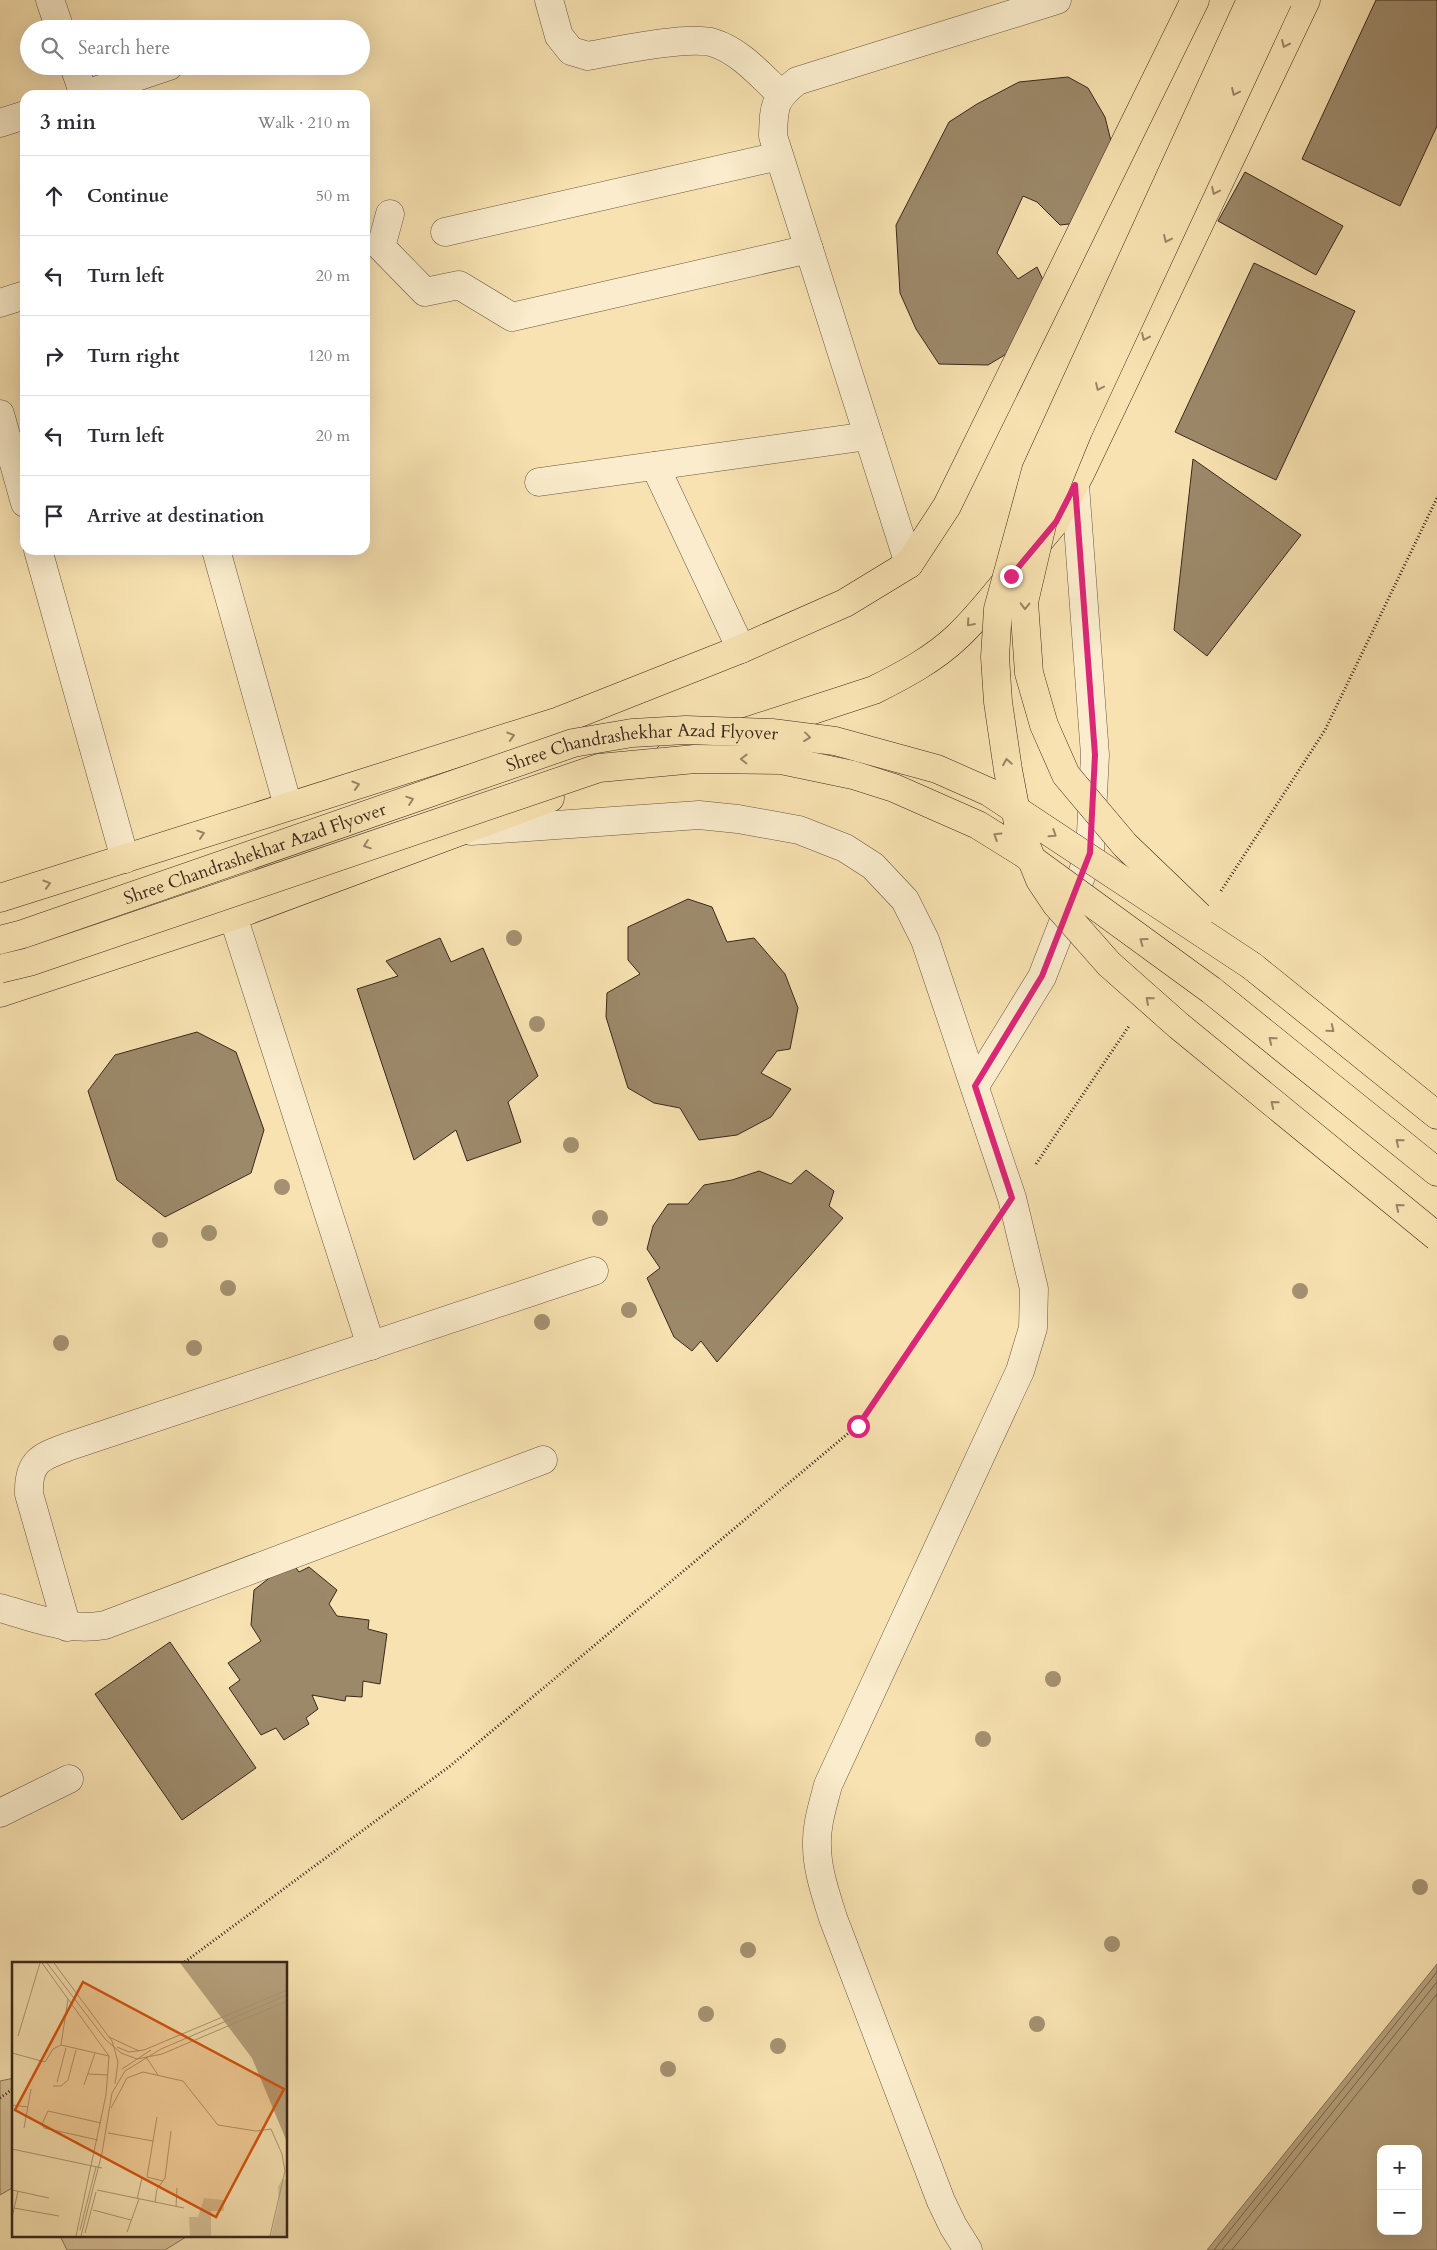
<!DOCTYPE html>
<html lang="en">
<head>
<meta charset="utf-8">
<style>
  body { margin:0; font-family:Cardo,serif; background:#f7f7f7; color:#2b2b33 }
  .controls { position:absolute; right:15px; bottom:15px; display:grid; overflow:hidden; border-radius:10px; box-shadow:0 5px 20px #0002 }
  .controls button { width:45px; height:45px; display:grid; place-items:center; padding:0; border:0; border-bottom:1px solid #e1e1e2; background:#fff; color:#2b2b33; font:25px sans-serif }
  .stop { position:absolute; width:15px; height:15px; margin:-11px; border:4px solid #db2777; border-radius:50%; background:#fff }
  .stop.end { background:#db2777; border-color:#fff; box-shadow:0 1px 5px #0008 }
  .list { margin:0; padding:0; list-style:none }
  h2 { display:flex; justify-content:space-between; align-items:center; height:65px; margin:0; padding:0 20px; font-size:21px }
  h2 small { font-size:16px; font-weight:400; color:#7c7c81 }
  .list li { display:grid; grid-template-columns:32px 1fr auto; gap:15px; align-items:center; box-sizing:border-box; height:80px; padding:0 20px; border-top:1px solid #e1e1e2 }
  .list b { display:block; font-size:19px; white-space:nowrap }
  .list em { font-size:16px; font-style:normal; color:#7c7c81 }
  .icon { flex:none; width:28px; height:28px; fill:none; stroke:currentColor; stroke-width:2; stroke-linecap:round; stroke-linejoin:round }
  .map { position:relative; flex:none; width:1437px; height:2250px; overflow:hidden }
  .search { position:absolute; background:#fff; box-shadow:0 5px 20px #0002; left:20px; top:20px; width:350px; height:55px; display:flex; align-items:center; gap:12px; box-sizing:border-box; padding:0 18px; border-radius:28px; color:#7c7c81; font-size:19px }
  .panel { position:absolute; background:#fff; box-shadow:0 5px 20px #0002; left:20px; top:90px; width:350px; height:465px; border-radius:15px }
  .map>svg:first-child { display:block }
  .green { fill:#d7c298; stroke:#88755a }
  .water { fill:#b7a37f; stroke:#847258; fill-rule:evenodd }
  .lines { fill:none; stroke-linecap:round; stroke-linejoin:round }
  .shore { stroke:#78664e; stroke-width:1 }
  .building { fill:#9c896a; stroke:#38281d }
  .minor-casing { stroke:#685642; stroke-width:29 }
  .major-casing { stroke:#38281d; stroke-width:29 }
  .path { stroke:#38281d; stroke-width:3; stroke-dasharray:1 2.5; stroke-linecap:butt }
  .minor { stroke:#faeccc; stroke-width:28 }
  .major { stroke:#f8e2b1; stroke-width:28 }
  .major-bridge-casing { stroke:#38281d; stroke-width:29; stroke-linecap:butt }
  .major-bridge { stroke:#f8e2b1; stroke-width:28 }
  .tree { fill:#a49171 }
  .oneway { stroke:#988567 }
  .route { stroke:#db2777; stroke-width:6 }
  .labels { text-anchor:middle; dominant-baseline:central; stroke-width:4; stroke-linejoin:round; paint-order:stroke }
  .street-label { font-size:18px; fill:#38281d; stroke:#faeccc }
  .inset-road { fill:none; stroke:#ab9876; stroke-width:1 }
  .view { fill:#d6540e; fill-opacity:0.15; stroke:#d6540e; stroke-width:2.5 }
  .inset-edge { fill:none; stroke:#38281d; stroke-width:2.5 }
</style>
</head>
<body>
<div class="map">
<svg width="1437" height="2250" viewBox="0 0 1437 2250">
  <rect width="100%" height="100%" fill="#f8e2b1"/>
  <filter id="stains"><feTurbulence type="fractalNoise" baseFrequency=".004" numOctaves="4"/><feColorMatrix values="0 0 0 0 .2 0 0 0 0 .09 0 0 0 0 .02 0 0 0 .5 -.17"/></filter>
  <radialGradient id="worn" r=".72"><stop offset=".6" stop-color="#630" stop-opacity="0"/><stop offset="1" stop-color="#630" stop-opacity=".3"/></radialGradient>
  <g class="green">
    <polygon points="14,2078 14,2187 0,2195 0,2081"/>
    <polygon points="60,2236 185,2236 186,2237 165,2250 67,2250"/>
  </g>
  <path class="water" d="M 1437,1964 L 1437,2250 L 1207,2250 ZM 1381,2149 L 1418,2149 L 1418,2231 L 1381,2231 Z"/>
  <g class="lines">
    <g class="shore">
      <polyline points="1214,2250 1437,1972"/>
      <polyline points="1222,2250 1437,1982"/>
      <polyline points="1232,2250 1437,1994"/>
    </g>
  </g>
  <g class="building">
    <polygon points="1376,0 1437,0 1437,126 1400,206 1302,159"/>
    <polygon points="1068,77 1088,88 1105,117 1113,149 1078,223 1060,225 1037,202 1023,196 997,253 1018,279 1037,267 1044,282 1008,353 988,365 939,364 916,329 900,293 896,225 949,122 977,104 1019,82"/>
    <polygon points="1245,172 1343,226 1316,275 1218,221"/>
    <polygon points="1254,263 1355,311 1276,480 1175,432"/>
    <polygon points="1193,459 1301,535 1207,656 1174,630"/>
    <polygon points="688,899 712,907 727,942 754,938 785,974 798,1008 790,1049 777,1051 761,1073 791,1089 771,1117 737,1135 699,1140 680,1108 654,1103 628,1088 606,1017 607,993 640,974 628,960 628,927"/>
    <polygon points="440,938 451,962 483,948 538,1076 508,1102 521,1142 467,1161 456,1130 414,1160 357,989 398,976 386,961"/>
    <polygon points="197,1032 236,1052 264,1130 251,1173 165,1217 117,1180 88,1091 115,1055"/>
    <polygon points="806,1170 834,1191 829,1206 843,1218 717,1362 701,1341 692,1351 674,1337 647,1278 660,1268 647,1249 653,1226 668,1204 688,1204 704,1185 732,1180 759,1171 791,1184"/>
    <polygon points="291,1561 299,1572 309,1567 337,1590 329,1604 337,1616 369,1620 368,1629 387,1634 380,1684 363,1681 362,1697 346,1696 345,1701 312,1695 318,1709 306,1718 309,1724 284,1740 276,1728 261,1735 229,1688 240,1680 228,1663 261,1641 251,1625 254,1590"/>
    <polygon points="170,1642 256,1768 182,1820 95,1694"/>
  </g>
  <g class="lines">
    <defs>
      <g id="minor">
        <polyline points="50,0 60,29"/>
        <path d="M 549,0 L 559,36 L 571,51 L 588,56 C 616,51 689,35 714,43 C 740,51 761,76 781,94"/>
        <polyline points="74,66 84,95"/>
        <polyline points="83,95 169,66"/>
        <polyline points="0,123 25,115"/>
        <polyline points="390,214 381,247 425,292 459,285 512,317 809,249"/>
        <polyline points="445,232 779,156"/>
        <polyline points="0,303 25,295"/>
        <polyline points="0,414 25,503"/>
        <polyline points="655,466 741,649"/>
        <polyline points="539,482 868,436"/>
        <polyline points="38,550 125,859"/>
        <polyline points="216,550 288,806"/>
        <path d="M 909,564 L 773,136 C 774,107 773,100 797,81 L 1057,0"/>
        <path d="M 471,831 L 699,815 L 738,819 L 799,830 L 845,848 L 873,866 L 905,900 L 925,940 L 1012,1198 L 1034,1289 L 1033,1328 L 1020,1371 L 828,1785 C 823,1805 816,1825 817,1846 C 817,1870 826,1895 833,1918 L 941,2201 L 953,2226 L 968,2250"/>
        <polyline points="233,916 371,1346"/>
        <polyline points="975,1086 1042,977 1090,853 1095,755 1075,485"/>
        <path d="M 0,1608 C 35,1618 69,1632 105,1625 L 543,1460"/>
        <path d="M 67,1627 L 29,1494 C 28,1461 40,1457 70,1446 L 594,1271"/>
        <polyline points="0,1813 69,1779"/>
      </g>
      <g id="major">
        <polyline points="1035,546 1055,522 1081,472 1306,0"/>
        <path d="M 668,757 L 874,690 C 904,675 934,659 958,636 C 977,618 993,597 1009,578"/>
        <polyline points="0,898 559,721 741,649 845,603 909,564 947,506 1195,0"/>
        <polyline points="1252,966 1437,1115"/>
        <polyline points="1211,990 1437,1172"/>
        <polyline points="0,993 233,916 550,798"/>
      </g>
    </defs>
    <use href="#minor" class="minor-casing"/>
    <use href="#major" class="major-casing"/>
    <g class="path">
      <polyline points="1221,891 1325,730 1437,498"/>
      <polyline points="1036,1164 1129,1026"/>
      <polyline points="182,1964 450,1766 857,1426 987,1235"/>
      <polyline points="0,2098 14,2088"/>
    </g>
    <use href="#minor" class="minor"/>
    <use href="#major" class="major"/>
    <defs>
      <g id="major-bridge">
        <polyline points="1251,0 1036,470 998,609 995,657 998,702 1008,770 1019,828 1040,880 1056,904 1109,964 1179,1026 1437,1237"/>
        <polyline points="1199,916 1125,845 1066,775 1044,725 1029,673 1024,602 1045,512 1078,431 1278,0"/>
        <path id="s1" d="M 0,940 L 23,934 L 573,743 L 632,733 L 686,730 L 772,733 L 835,741 L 937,769 L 989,792 L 1252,966"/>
        <polyline points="0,969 29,962 599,768 695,759 781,760 853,775 894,788 978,825 1023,853 1211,990"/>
      </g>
    </defs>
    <use href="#major-bridge" class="major-bridge-casing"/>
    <use href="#major-bridge" class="major-bridge"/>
  </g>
  <g class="tree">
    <circle cx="514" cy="938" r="8"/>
    <circle cx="537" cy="1024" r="8"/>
    <circle cx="571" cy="1145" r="8"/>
    <circle cx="282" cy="1187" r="8"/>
    <circle cx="600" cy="1218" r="8"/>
    <circle cx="209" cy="1233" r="8"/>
    <circle cx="160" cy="1240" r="8"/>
    <circle cx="228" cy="1288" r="8"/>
    <circle cx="1300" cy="1291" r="8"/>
    <circle cx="629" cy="1310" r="8"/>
    <circle cx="542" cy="1322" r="8"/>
    <circle cx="61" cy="1343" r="8"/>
    <circle cx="194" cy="1348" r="8"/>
    <circle cx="1053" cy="1679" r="8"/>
    <circle cx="983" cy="1739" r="8"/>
    <circle cx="1420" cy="1887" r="8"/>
    <circle cx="1112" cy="1944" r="8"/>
    <circle cx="748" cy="1950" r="8"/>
    <circle cx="706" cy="2014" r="8"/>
    <circle cx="1037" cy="2024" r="8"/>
    <circle cx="778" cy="2046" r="8"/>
    <circle cx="668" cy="2069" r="8"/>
  </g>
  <defs><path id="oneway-chevron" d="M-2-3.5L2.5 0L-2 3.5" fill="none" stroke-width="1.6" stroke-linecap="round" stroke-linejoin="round" transform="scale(1.25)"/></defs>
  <g class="oneway">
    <use href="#oneway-chevron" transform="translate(1285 44) rotate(115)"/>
    <use href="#oneway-chevron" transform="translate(1235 92) rotate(115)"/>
    <use href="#oneway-chevron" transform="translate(1215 191) rotate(115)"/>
    <use href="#oneway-chevron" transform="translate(1167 239) rotate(115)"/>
    <use href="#oneway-chevron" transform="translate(1145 337) rotate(115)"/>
    <use href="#oneway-chevron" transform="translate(1099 387) rotate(115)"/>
    <use href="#oneway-chevron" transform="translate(1025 606) rotate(91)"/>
    <use href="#oneway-chevron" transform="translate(970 623) rotate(131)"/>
    <use href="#oneway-chevron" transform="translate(511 736) rotate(-17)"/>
    <use href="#oneway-chevron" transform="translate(807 737) rotate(7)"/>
    <use href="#oneway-chevron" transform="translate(744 759) rotate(-179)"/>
    <use href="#oneway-chevron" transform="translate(1007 762) rotate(-99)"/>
    <use href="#oneway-chevron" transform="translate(356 785) rotate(-17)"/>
    <use href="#oneway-chevron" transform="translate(410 800) rotate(-19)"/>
    <use href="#oneway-chevron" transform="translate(201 834) rotate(-18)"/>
    <use href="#oneway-chevron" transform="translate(1053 834) rotate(33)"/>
    <use href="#oneway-chevron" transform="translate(997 836) rotate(-148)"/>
    <use href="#oneway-chevron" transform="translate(367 845) rotate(161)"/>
    <use href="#oneway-chevron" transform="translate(47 884) rotate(-17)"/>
    <use href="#oneway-chevron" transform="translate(1143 941) rotate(-144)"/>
    <use href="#oneway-chevron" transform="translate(1149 1000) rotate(-139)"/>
    <use href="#oneway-chevron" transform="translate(1331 1029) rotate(39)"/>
    <use href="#oneway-chevron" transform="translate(1272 1040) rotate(-141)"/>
    <use href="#oneway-chevron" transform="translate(1274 1104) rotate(-141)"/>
    <use href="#oneway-chevron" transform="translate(1399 1142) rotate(-141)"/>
    <use href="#oneway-chevron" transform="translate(1399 1207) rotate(-141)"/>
  </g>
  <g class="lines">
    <polyline class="route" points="858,1426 1012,1198 975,1086 1042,976 1090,853 1095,755 1075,485 1056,522 1011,576"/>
  </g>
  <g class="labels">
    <g class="street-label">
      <text stroke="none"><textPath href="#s1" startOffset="674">Shree Chandrashekhar Azad Flyover</textPath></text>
      <text stroke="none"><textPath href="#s1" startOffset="269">Shree Chandrashekhar Azad Flyover</textPath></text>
    </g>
  </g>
  <g transform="translate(12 1962)">
    <rect width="275" height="275" fill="#f8e2b1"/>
    <path d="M 270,217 L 275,218 L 275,274 L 259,274 L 267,240 L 266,225 ZM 192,236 L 211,238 L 212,249 L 199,249 L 199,274 L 178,274 L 177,255 L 186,255 Z" fill="#d7c298"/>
    <path d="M 168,1 L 275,1 L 275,180 L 240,96 Z" fill="#b7a37f"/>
    <path class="inset-road" d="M 30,1 L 97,94 L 94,133 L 64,274M 35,1 L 94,78 L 109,91 L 125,97 L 150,92 L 275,39M 42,1 L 100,79 L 106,100 L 103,122M 56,37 L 49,83 L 97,94M 6,74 L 28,1M 97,75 L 127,89M 105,85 L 117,90 L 132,88 L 275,28M 0,91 L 33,100 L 41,87 L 49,83M 134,95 L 146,113M 110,107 L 139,88M 76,112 L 96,113M 45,120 L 54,86M 72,123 L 83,91M 41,124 L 49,124 L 56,118 L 64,88M 0,143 L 16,145M 99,146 L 115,116 L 131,110 L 171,119 L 206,163 L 244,169 L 259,167 L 270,192 L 273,209 L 258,274M 145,155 L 135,215 L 151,219M 12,166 L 19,127M 96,171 L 141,179M 86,178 L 32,166 L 30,162 L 36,149 L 89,161M 0,187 L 90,206M 0,228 L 37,236M 85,228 L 172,246M 125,237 L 130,216M 143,240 L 145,227 L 153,216 L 159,169M 164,245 L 165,226M 2,246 L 47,254M 81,248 L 119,258M 0,256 L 6,229M 68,268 L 84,205M 115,270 L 127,237M 73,271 L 84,230M 69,274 L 90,191 L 100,131 L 113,109 L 149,87 L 275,33"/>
    <path class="view" d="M 71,20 L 272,127 L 204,255 L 3,148 Z"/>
    <rect width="275" height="275" class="inset-edge"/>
  </g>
  <rect width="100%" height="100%" filter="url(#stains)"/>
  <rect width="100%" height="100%" fill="url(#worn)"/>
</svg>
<div class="controls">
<button>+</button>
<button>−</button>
</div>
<div class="stop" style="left:858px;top:1426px"></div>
<div class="stop end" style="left:1011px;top:576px"></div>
<div class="search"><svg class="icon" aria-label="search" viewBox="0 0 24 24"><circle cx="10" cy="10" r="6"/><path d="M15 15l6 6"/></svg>Search here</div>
<section class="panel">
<h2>3 min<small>Walk · 210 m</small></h2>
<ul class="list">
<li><svg class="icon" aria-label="ahead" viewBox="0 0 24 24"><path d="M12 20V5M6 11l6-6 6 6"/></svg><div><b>Continue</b></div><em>50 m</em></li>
<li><svg class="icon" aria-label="left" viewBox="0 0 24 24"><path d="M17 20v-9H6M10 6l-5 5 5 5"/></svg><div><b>Turn left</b></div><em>20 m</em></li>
<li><svg class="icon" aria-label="right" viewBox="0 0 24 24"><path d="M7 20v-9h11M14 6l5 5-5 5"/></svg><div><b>Turn right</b></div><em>120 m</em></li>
<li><svg class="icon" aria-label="left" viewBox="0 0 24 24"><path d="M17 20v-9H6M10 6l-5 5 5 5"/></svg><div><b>Turn left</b></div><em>20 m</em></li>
<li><svg class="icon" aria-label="arrive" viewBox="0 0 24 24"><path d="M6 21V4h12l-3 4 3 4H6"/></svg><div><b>Arrive at destination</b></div></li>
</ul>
</section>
</div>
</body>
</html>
